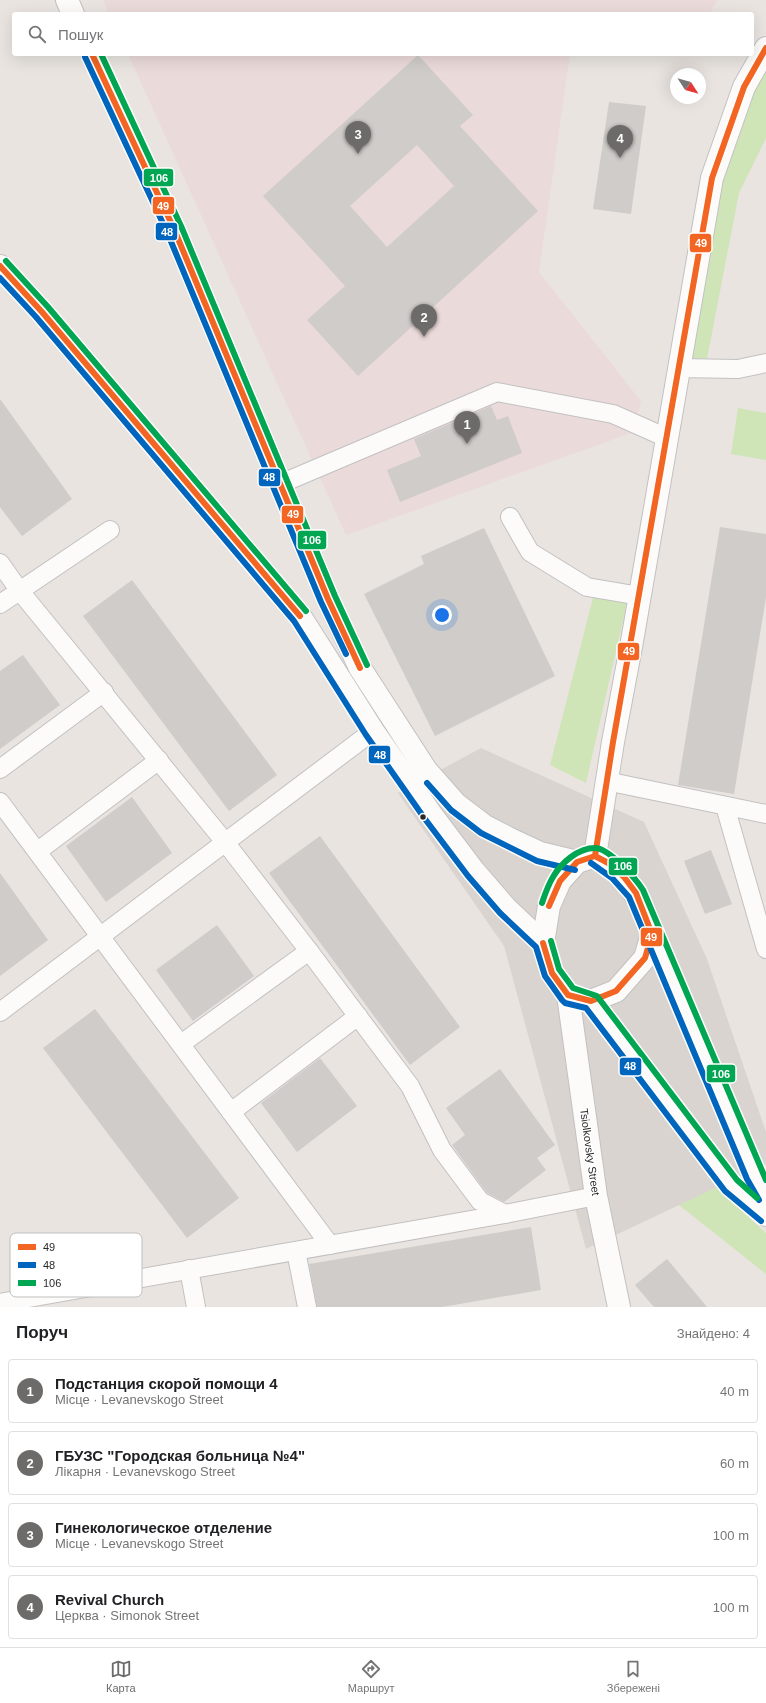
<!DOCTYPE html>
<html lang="uk">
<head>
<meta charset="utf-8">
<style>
  body { margin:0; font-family:Arial,sans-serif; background:#f2f2f2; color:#202124 }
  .compass { position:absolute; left:670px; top:68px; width:36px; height:36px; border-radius:50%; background:#fff; box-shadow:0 4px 16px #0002; rotate:126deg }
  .you { position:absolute; left:442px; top:615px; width:14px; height:14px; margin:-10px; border:3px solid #fff; border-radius:50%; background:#1a73e8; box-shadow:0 0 0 6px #1a73e833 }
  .badge { display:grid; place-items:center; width:26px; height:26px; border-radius:50%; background:#6d6b6a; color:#fff; font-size:13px; font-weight:700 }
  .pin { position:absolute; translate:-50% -33px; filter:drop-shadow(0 1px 2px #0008) }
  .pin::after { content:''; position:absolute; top:21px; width:14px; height:12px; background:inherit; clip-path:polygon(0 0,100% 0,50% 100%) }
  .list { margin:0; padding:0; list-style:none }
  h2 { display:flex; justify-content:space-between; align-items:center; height:52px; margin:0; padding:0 16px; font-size:17px }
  h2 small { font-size:13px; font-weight:400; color:#757577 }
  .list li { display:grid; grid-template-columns:26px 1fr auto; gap:12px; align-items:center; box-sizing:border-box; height:64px; margin:0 8px 8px; padding:0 8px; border:1px solid #e0e0e0; border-radius:4px }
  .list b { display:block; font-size:15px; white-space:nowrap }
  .list p { margin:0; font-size:13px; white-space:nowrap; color:#757577 }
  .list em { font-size:13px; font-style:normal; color:#757577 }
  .icon { flex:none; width:22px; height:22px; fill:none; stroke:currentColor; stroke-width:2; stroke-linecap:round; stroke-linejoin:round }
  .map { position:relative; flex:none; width:766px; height:1307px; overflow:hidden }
  .search { position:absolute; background:#fff; box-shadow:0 4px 16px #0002; left:12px; right:12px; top:12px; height:44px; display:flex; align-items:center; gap:10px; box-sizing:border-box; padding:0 14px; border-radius:4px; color:#757577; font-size:15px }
  .sheet { height:340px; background:#fff }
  nav { display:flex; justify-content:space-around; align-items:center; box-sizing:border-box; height:56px; border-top:1px solid #e0e0e0; background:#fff; font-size:11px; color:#757577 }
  nav a { display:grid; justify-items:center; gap:2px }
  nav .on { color:#6d6b6a }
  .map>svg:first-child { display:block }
  .medical { fill:#ebdada }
  .green { fill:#d0e5b7 }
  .plaza { fill:#d9d4d0 }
  .building { fill:#cfccc9; fill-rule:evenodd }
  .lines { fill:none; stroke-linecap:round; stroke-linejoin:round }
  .lane-casing { stroke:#c2c1c2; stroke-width:20 }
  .secondary-casing { stroke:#c2c1c2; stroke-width:24 }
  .lane { stroke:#fcfbfa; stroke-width:18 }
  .secondary { stroke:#fcfbfa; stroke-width:22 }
  .bus-1-casing { stroke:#fff; stroke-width:9 }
  .bus-2-casing { stroke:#fff; stroke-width:9 }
  .bus-3-casing { stroke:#fff; stroke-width:9 }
  .bus-1 { stroke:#f26522; stroke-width:6 }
  .bus-2 { stroke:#0065bd; stroke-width:6 }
  .bus-3 { stroke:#00a651; stroke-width:6 }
  .bus-dot { fill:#2a2a2a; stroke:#fff; stroke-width:1.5 }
  .labels { text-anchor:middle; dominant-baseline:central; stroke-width:3; stroke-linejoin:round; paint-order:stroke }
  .street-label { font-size:11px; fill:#2a2a2a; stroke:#fff }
  .key { fill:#fff; stroke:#bfbfbf; stroke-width:1 }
  .key-label { font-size:11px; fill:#2a2a2a }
  .line-badge { stroke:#fff; stroke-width:1.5 }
  .badge-label { font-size:11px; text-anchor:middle; font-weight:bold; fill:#fff }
</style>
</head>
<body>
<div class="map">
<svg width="766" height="1307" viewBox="0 0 766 1307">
  <rect width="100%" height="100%" fill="#e9e4e0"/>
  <g class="medical">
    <polygon points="103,0 718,0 709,14 109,14"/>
    <polygon points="128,54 570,54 539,272 641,401 634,432 346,535"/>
  </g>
  <g class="green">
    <polygon points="766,61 766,138 739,193 707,359 689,358 718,180"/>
    <polygon points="738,408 766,413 766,460 731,454"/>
    <polygon points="594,594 627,603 586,783 550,765"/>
    <polygon points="709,1181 766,1233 766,1274 660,1190"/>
  </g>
  <polygon class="plaza" points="481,748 644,822 707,959 766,1132 766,1164 586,1249 504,946 398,793"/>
  <g class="building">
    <path d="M 418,55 L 473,115 L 460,126 L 538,211 L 358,376 L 307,320 L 345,286 L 263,196 ZM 417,145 L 454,186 L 387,247 L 350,206 Z"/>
    <polygon points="609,102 646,106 631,214 593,209"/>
    <polygon points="0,399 72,499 22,536 0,507"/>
    <polygon points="491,406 497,420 508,416 522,453 400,502 387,470 421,456 414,439"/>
    <polygon points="720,527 766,534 766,597 734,794 678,785"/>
    <polygon points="484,528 555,676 435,736 364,594 424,564 421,556"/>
    <polygon points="132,580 277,775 229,811 83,616"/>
    <polygon points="23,655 60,705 0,749 0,671"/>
    <polygon points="132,797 172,853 106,902 66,846"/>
    <polygon points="320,836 460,1027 410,1065 269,873"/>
    <polygon points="711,850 732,904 705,914 684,861"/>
    <polygon points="0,873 48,940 0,976"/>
    <polygon points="217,925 254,976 193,1021 156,970"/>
    <polygon points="95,1009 239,1198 187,1238 43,1048"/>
    <polygon points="320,1058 357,1106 297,1152 261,1103"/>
    <polygon points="500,1069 555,1145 537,1158 546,1170 504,1202 487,1193 452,1145 465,1135 446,1108"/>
    <polygon points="531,1227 541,1290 442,1307 317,1307 309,1264"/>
    <polygon points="667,1259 707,1307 654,1307 635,1285"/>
  </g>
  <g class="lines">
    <defs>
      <g id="lane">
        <polyline points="679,368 738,369 766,363"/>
        <polyline points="280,484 497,392 613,414 667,438"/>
        <polyline points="510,517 530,552 587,587 640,596"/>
        <polyline points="0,563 19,590 225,842 309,951 410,1086 442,1150 480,1201 505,1214"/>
        <polyline points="0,604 110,530"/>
        <polyline points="0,769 104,692"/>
        <polyline points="606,781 766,814"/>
        <polyline points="0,802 330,1245"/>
        <polyline points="725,806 766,949"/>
        <polyline points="38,851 159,760"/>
        <polyline points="0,1012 373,731"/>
        <polyline points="181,1044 309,951"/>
        <polyline points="231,1112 358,1016"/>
        <polyline points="296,1251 307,1307"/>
        <polyline points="189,1269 196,1307"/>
        <polyline points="0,1303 505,1214 596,1196"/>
      </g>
      <g id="secondary">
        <polyline points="67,0 73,14"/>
        <polyline points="92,54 174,229 328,599 360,668 426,770 456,804 485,826 512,840 540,853 577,862"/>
        <polyline points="0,266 42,312 300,616 373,731 431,814 474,871 506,908 543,943"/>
        <polyline points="595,856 613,742 631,647 712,178 744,87 766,48"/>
        <path d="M 652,934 L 645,958 L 616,991 L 591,1001 L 568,995 L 552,973 L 543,943 L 549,906 L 560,881 L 577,862 L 595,856 C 619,869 633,887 644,911 L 754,1176 L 766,1196"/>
        <polyline points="568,995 596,1196 619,1307"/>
        <polyline points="591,1001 731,1186 766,1215"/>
      </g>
    </defs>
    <use href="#lane" class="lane-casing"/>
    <use href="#secondary" class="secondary-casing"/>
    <use href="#lane" class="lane"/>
    <use href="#secondary" class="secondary"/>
    <defs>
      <g id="bus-1">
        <polyline points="92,54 174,229 328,599 360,668"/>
        <polyline points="0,266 42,312 300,616"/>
        <polyline points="595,856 613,742 712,178 744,87 766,48"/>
        <polyline points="543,943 552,973 568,995 591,1001 616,991 645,958 652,934 636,893 624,877 610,864 595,856 577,862 560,881 549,906"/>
      </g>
      <g id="bus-2">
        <polyline points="85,57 167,232 321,602 346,654"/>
        <polyline points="0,278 36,317 294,621 366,735 425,819 468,876 500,913 536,947 545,976 562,1000 565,1003 586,1008 725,1191 761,1221"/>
        <polyline points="427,783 451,810 481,833 537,861 575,870"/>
        <polyline points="591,863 612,878 629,897 747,1179 759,1200"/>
      </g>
      <g id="bus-3">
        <polyline points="101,54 181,226 335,596 367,665"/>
        <polyline points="6,261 48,307 306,611"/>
        <path d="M 542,903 C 545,894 548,885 553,877 C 561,863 578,848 595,848 C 609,848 636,879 643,890 L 766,1180"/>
        <polyline points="551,941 559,969 573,988 597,996 737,1180 757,1198"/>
      </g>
    </defs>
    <use href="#bus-1" class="bus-1-casing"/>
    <use href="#bus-2" class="bus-2-casing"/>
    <use href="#bus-3" class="bus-3-casing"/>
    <use href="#bus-1" class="bus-1"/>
    <use href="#bus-2" class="bus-2"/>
    <use href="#bus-3" class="bus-3"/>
  </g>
  <circle class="bus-dot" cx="423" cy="817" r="3.5"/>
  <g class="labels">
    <g class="street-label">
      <text transform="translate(590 1152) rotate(82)">Tsiolkovsky Street</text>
    </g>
  </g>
  <rect x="10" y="1233" width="132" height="64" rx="6" class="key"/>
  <rect x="18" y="1244" width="18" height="6" fill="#f26522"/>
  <rect x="18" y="1262" width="18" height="6" fill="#0065bd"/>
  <rect x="18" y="1280" width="18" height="6" fill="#00a651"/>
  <g class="key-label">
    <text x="43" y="1251">49</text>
    <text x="43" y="1269">48</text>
    <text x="43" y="1287">106</text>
  </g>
  <g class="line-badge">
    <rect x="143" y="168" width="31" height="19" rx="4" fill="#00a651"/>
    <rect x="152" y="196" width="23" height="19" rx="4" fill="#f26522"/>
    <rect x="155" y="222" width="23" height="19" rx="4" fill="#0065bd"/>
    <rect x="689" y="233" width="23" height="20" rx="4" fill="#f26522"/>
    <rect x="258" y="468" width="23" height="19" rx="4" fill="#0065bd"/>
    <rect x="281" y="505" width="23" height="19" rx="4" fill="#f26522"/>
    <rect x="297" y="530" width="30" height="20" rx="4" fill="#00a651"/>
    <rect x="617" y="642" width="23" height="19" rx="4" fill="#f26522"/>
    <rect x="368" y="745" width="23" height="19" rx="4" fill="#0065bd"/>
    <rect x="608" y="857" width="30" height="19" rx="4" fill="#00a651"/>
    <rect x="640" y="927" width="23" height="20" rx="4" fill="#f26522"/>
    <rect x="619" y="1057" width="23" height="19" rx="4" fill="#0065bd"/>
    <rect x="706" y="1064" width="30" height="19" rx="4" fill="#00a651"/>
  </g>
  <g class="badge-label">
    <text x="159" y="182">106</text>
    <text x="163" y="210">49</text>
    <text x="167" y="236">48</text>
    <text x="701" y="247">49</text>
    <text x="269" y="481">48</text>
    <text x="293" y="518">49</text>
    <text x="312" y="544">106</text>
    <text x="629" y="655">49</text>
    <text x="380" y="759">48</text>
    <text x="623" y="870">106</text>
    <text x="651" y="941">49</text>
    <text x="630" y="1070">48</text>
    <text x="721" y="1078">106</text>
  </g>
</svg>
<svg class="compass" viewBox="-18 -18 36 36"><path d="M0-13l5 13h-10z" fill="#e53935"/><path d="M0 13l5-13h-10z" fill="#757577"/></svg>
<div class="you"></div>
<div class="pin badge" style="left:467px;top:444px">1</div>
<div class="pin badge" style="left:424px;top:337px">2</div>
<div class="pin badge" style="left:358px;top:154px">3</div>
<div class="pin badge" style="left:620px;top:158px">4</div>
<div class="search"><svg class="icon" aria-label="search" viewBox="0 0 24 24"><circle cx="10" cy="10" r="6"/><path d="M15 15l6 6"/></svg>Пошук</div>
</div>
<section class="sheet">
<h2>Поруч<small>Знайдено: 4</small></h2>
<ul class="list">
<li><span class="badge">1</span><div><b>Подстанция скорой помощи 4</b><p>Місце · Levanevskogo Street</p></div><em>40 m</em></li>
<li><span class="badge">2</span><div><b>ГБУЗС &quot;Городская больница №4&quot;</b><p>Лікарня · Levanevskogo Street</p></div><em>60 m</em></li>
<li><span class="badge">3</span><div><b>Гинекологическое отделение</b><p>Місце · Levanevskogo Street</p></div><em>100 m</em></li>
<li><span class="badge">4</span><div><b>Revival Church</b><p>Церква · Simonok Street</p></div><em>100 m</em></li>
</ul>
</section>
<nav>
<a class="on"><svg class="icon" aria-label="map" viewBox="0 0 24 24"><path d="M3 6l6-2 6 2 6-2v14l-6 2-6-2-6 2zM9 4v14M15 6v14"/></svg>Карта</a>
<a><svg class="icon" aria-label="directions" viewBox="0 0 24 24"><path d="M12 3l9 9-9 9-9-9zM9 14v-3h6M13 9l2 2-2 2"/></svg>Маршрут</a>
<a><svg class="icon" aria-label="saved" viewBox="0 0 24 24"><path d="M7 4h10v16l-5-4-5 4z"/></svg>Збережені</a>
</nav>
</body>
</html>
